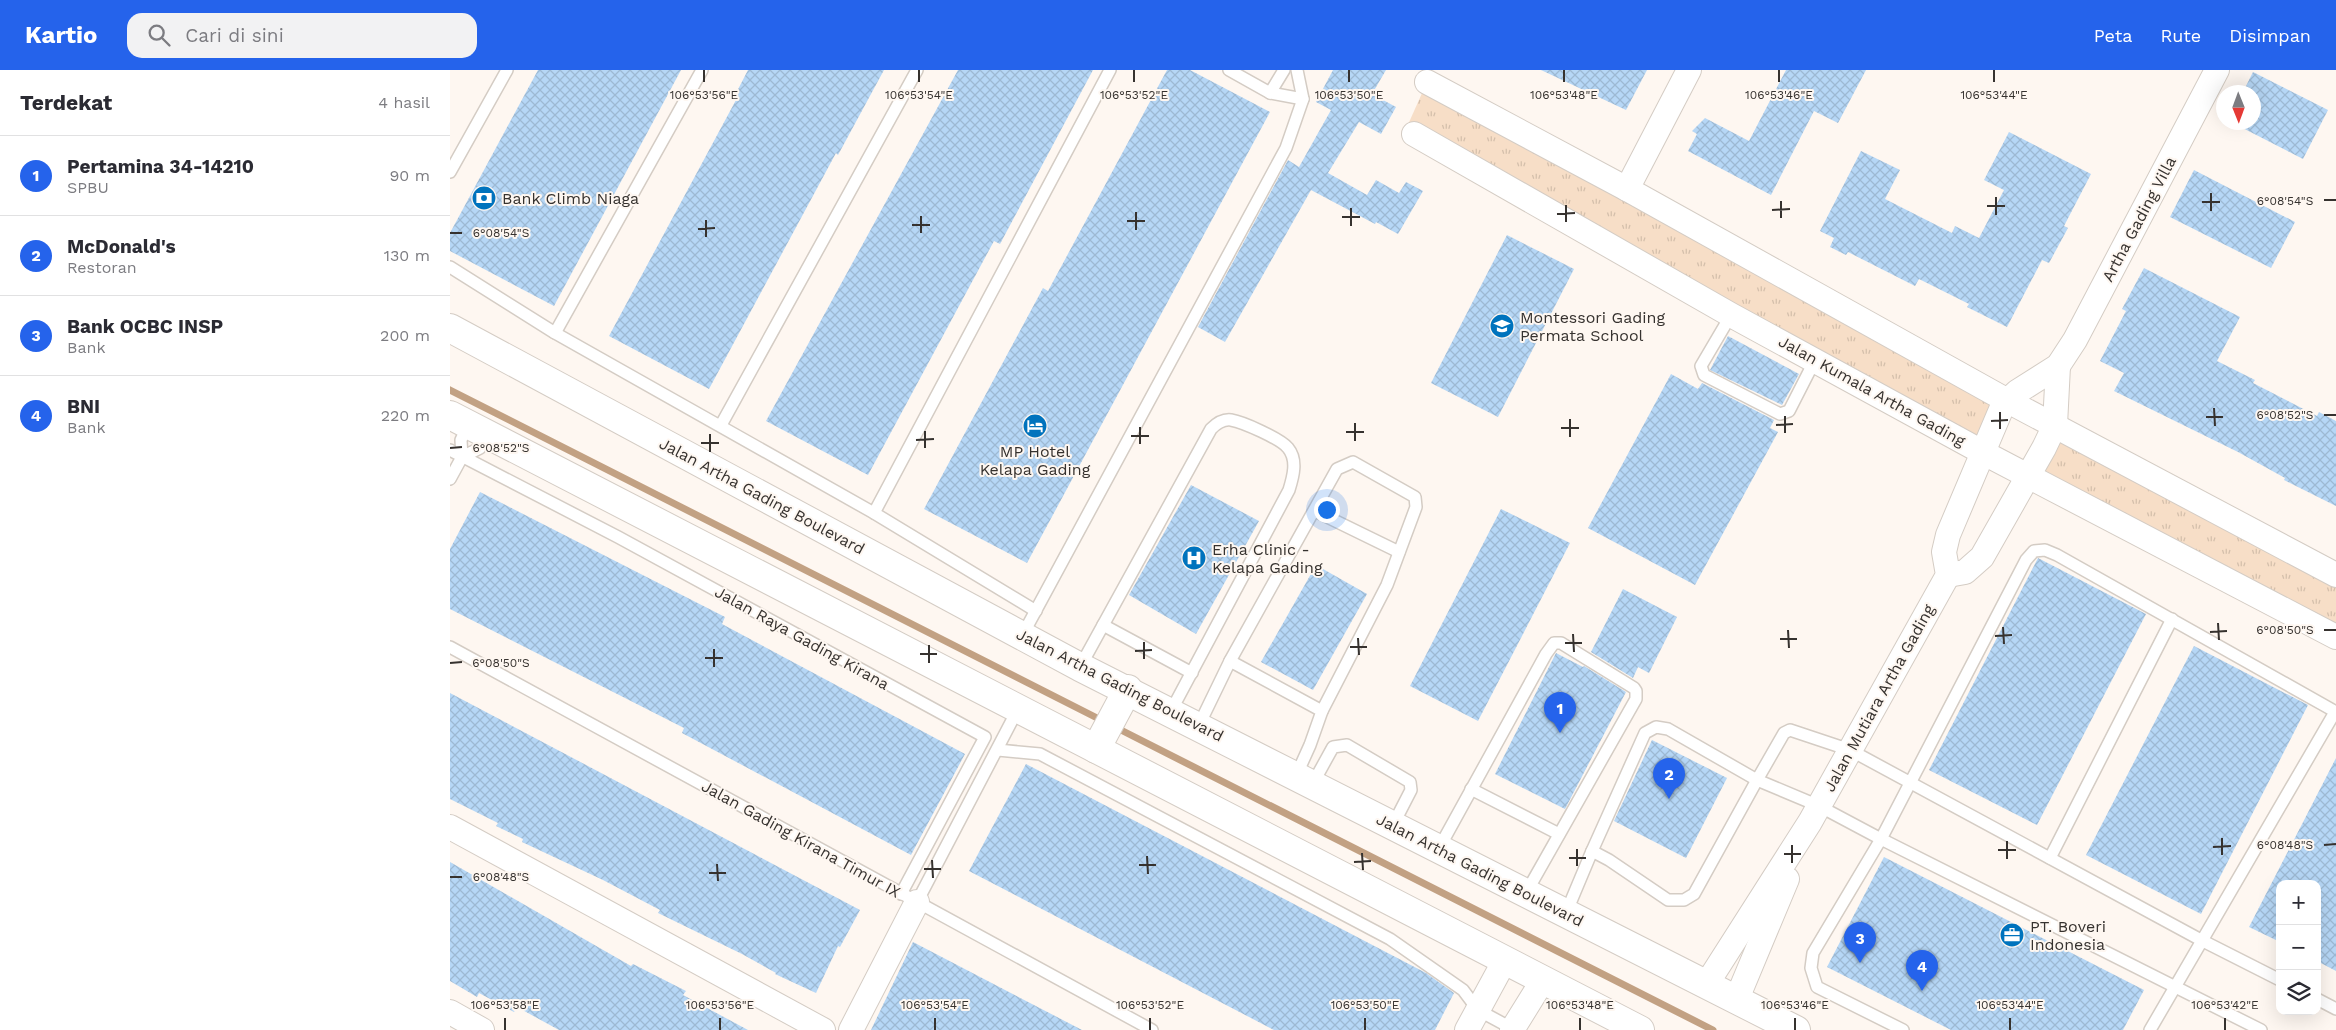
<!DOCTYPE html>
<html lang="id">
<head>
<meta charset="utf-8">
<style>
  body { margin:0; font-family:"Work Sans",sans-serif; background:#f2f2f3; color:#2b2b33 }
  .controls { position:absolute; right:15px; bottom:15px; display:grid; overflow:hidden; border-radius:10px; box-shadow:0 5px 20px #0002 }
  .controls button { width:45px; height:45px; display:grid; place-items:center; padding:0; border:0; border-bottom:1px solid #e1e1e2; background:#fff; color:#2b2b33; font:25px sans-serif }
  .compass { position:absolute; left:1766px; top:15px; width:45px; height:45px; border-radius:50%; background:#fff; box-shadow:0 5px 20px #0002; rotate:179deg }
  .you { position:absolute; left:876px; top:439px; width:18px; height:18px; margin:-12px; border:4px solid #fff; border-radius:50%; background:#1a73e8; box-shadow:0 0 0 8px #1a73e833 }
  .badge { display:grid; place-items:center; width:32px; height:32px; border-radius:50%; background:#2563eb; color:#fff; font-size:16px; font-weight:700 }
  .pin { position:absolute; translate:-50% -41px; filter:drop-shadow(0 1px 2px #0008) }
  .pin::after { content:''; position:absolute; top:26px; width:18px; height:15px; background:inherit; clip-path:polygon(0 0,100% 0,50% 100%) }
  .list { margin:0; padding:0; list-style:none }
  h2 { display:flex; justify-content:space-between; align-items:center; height:65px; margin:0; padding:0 20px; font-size:21px }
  h2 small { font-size:16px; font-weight:400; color:#7c7c81 }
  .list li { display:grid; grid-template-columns:32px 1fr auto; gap:15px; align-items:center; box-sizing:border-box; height:80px; padding:0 20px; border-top:1px solid #e1e1e2 }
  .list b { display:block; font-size:19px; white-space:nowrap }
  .list p { margin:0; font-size:16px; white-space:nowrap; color:#7c7c81 }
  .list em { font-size:16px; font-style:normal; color:#7c7c81 }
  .icon { flex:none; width:28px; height:28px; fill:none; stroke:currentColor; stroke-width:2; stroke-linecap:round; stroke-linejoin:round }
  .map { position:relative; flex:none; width:1886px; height:960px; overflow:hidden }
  header { display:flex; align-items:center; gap:30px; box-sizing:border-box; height:70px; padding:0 25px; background:#2563eb; color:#fff }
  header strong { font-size:24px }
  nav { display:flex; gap:28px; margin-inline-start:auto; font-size:18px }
  .search { width:350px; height:45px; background:#f2f2f3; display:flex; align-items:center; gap:12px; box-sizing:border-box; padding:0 18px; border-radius:15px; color:#7c7c81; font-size:19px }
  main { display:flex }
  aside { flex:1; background:#fff }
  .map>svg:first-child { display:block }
  .grass { fill:url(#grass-tufts) }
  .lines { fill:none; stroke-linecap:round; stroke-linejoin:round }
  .stream { stroke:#c2a183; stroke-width:7 }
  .building { fill:url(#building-cross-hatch) }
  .lane-casing { stroke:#d4ccc4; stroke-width:14 }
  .street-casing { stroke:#d4ccc4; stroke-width:26 }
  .secondary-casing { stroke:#d4ccc4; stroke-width:30 }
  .lane { stroke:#fff; stroke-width:11 }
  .street { stroke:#fff; stroke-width:24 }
  .secondary { stroke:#fff; stroke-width:28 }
  .ticks { fill:none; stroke:#36322f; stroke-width:2 }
  .labels { text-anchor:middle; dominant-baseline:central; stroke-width:4; stroke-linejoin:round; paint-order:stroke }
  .poi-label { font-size:16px; fill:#36322f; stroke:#fef7f1; text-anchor:start }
  .street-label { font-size:16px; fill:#36322f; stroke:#fef7f1 }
  .ticks-label { font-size:12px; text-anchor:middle; fill:#36322f; stroke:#fef7f1; stroke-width:4; stroke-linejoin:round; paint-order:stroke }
</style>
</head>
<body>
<header>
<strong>Kartio</strong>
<div class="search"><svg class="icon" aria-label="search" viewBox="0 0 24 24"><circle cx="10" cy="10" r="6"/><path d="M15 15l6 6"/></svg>Cari di sini</div>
<nav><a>Peta</a><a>Rute</a><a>Disimpan</a></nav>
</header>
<main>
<aside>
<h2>Terdekat<small>4 hasil</small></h2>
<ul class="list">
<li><span class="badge">1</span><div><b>Pertamina 34-14210</b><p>SPBU</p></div><em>90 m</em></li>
<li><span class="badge">2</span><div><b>McDonald's</b><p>Restoran</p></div><em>130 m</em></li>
<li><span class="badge">3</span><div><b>Bank OCBC INSP</b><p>Bank</p></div><em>200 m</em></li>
<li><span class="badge">4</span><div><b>BNI</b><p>Bank</p></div><em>220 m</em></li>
</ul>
</aside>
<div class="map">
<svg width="1886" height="960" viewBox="0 0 1886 960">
  <defs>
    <pattern id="grass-tufts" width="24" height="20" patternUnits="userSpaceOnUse" patternTransform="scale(1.25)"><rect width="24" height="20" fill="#f7dec7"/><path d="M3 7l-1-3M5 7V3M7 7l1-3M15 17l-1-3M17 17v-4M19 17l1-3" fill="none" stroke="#d4bfab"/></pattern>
    <pattern id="building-cross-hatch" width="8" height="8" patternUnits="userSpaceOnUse" patternTransform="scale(1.25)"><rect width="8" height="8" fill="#b6d7f6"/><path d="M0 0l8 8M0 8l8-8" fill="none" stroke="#9db9d3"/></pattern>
  </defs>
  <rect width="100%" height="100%" fill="#fef7f1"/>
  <g class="grass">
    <polygon points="977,12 1556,330 1532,382 952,68"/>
    <polygon points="1606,350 1886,501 1886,569 1578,405"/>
  </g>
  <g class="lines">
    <g class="stream">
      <polyline points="0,320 655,652"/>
      <polyline points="665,657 1263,960"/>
    </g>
  </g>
  <g class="building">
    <polygon points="88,0 231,0 104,236 0,181 0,163"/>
    <polygon points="298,0 434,0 388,85 386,83 259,319 159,266 286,30 283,29"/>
    <polygon points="508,0 643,0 550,174 544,171 418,405 316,351"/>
    <polygon points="717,0 740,0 820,42 577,493 474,439 593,218 598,221"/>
    <polygon points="883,0 936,0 922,24 946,37 931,64 909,52 878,103 917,125 926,110 949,123 956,112 973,121 948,164 926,152 925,154 861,120 775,272 748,257 838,90 849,97 881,40 866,32"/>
    <polygon points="1091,0 1197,0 1176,40"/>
    <polygon points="1336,0 1416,0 1388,53 1364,41 1321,125 1238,81 1247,64 1242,61 1255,48 1299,71"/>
    <polygon points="1803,2 1878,40 1853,89 1781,52 1804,52 1804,22 1793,22"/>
    <polygon points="1559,62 1641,104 1614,156 1618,158 1599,193 1592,190 1557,257 1517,237 1519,234 1469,209 1465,216 1398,182 1396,185 1380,177 1384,168 1370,161 1411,81 1450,100 1435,129 1502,163 1505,156 1529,168 1554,120 1534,110"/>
    <polygon points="1744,100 1845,152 1821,198 1720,147"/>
    <polygon points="1057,165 1124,199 1048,347 981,313"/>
    <polygon points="1694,198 1790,247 1767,291 1805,310 1803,313 1867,346 1869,342 1886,351 1886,436 1834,410 1835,408 1788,382 1664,321 1674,303 1650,291 1676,241 1672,239"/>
    <polygon points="1278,266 1349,304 1332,335 1260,300"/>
    <polygon points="1221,304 1248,319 1252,313 1324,350 1320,358 1328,362 1245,515 1138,458"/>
    <polygon points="741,415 809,451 746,564 679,525"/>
    <polygon points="30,422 275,547 272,554 515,684 461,785 232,663 234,658 0,539 0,479"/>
    <polygon points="1051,439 1120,473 1028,651 960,616"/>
    <polygon points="1588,488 1696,544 1587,755 1479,700"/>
    <polygon points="866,495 917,524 863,620 811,592"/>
    <polygon points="1173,519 1227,547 1199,603 1188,597 1183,608 1141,582"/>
    <polygon points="1744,576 1858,635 1751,844 1636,785"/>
    <polygon points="1106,583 1133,597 1134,596 1176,622 1115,739 1045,704"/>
    <polygon points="0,623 410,840 390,877 388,876 366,923 325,904 326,903 292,884 208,843 210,840 153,810 72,772 73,769 46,756 48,753 0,729"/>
    <polygon points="1202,670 1277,708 1236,788 1164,751"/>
    <polygon points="1886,688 1886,901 1867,891 1867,814 1830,814 1830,872 1799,857"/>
    <polygon points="576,694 976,903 1004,923 985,960 824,960 519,801"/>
    <polygon points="1434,787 1694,920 1673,960 1501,960 1377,897"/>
    <polygon points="0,792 181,896 183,894 236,921 233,925 298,960 109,960 67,937 64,942 29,923 27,927 0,911"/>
    <polygon points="463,872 632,960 421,960"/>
  </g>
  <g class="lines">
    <defs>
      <g id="lane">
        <polyline points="779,0 820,23 853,29"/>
        <polyline points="820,23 834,0"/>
        <polyline points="0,102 57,0"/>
        <polyline points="0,197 105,263 424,443 586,541"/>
        <polyline points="1281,245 1251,296 1254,305 1330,344 1339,341 1365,290"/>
        <polyline points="105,263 252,0"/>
        <polyline points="271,355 467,0"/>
        <polyline points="0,380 168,467 535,667 451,824"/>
        <polyline points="12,387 30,378 37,364"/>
        <polyline points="12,387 11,370 18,355"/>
        <polyline points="0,409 12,387"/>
        <polyline points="865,441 949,482"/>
        <polyline points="424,443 660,0"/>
        <polyline points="653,555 742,603"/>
        <polyline points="572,566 836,78 853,29 847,0"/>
        <polyline points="0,577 702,960"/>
        <polyline points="780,591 887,399 903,392 965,427 966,437 937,515 872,641"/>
        <path d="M 630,597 L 761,359 C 766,354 773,349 781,350 C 793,352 831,369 838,378 C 848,390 843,407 839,420 L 721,641"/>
        <polyline points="749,655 780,591 872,641 860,675 846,706"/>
        <polyline points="548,680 590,684 940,869 1013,920 1028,940 1065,960"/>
        <polyline points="862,715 883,677 897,675 960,712 961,720 943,755"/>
        <polyline points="1021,719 1109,764"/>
        <polyline points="988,780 1096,584 1104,573 1111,573 1184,618 1186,621 1186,629 1076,823"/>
        <polyline points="1142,781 1195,663 1206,657 1218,659 1307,710 1334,663 1340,660 1400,680 1751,870 1830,910"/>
        <polyline points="1600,788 1722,549"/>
        <polyline points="467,832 568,639"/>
        <polyline points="1116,843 1142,781 1159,790 1218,830 1234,830 1244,824 1307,710 1369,736 1431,769 1811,960"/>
        <polyline points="1867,929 1886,939"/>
        <polyline points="1453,960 1367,917 1361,898 1363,883 1431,769 1576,490 1584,481 1595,480 1607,485 1886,642"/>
        <polyline points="1700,960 1885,642"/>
      </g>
      <g id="street">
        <polyline points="977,12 1177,119 1556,330 1886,505"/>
        <polyline points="964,64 1281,245 1532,382 1886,567"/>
        <polyline points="1177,119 1239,0"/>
        <polyline points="1498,505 1515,502 1532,487 1594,378 1605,355 1608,296"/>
        <polyline points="0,757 373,960"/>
        <polyline points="1256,915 1360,752 1498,505 1494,482 1498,465 1553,335 1567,322 1608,296 1625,270 1767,0"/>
        <polyline points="1286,931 1337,809"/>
        <polyline points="0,942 32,960"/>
        <polyline points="401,960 467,832"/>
        <polyline points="1017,960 1055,890"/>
        <polyline points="1062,960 1093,910"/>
      </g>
      <g id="secondary">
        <polyline points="0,258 630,597 1346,960"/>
        <polyline points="0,345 1190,960"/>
        <polyline points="646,679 678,619"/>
      </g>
    </defs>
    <use href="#lane" class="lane-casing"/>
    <use href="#street" class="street-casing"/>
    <use href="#secondary" class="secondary-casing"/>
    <use href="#lane" class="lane"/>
    <use href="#street" class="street"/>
    <use href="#secondary" class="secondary"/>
  </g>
  <path class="ticks" d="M 254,0 L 254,12M 469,0 L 469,12M 684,0 L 684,12M 899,0 L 899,12M 1114,0 L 1114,12M 1329,0 L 1329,12M 1544,0 L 1544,12M 1761,123 L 1761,141M 1546,127 L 1546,145M 1874,130 L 1886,130M 1331,131 L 1331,148M 1752,132 L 1770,132M 1116,135 L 1116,152M 1537,136 L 1555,136M 901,138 L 901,156M 1322,140 L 1340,139M 686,142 L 686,160M 1107,144 L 1125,143M 471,146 L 471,163M 892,147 L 910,147M 256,150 L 256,167M 677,151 L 695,151M 462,155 L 480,155M 248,159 L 265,158M 0,163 L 12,163M 1764,338 L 1765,356M 1550,342 L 1550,359M 1874,345 L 1886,345M 1335,346 L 1335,363M 1756,347 L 1773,347M 1120,349 L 1120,367M 1541,351 L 1558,350M 905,353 L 905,371M 1326,355 L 1343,354M 690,357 L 690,374M 1111,358 L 1129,358M 475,361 L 475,378M 896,362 L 914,362M 260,364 L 260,382M 681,366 L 699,366M 466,370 L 484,369M 251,373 L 269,373M 0,378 L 12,377M 1768,553 L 1769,570M 1553,557 L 1554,574M 1338,560 L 1339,578M 1874,560 L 1886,560M 1760,562 L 1777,561M 1123,564 L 1124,582M 1545,566 L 1562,565M 908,568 L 909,585M 1330,569 L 1347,569M 694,572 L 694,589M 1115,573 L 1132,573M 479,575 L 479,593M 900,577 L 917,577M 264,579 L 264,597M 685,581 L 702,580M 470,584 L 487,584M 255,588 L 273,588M 0,593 L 12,592M 1772,768 L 1772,785M 1557,771 L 1557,789M 1342,775 L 1342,793M 1874,775 L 1886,774M 1763,777 L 1781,776M 1127,779 L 1127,796M 1548,780 L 1566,780M 912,783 L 913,800M 1334,784 L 1351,784M 697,786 L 698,804M 1119,788 L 1136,788M 482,790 L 483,808M 904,792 L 921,791M 267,794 L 268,811M 689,795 L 706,795M 474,799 L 491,799M 259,803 L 276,803M 0,807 L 12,807M 55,948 L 55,960M 270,948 L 270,960M 485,948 L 485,960M 700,948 L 700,960M 915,948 L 915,960M 1130,948 L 1130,960M 1345,948 L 1345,960M 1560,948 L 1560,960M 1775,948 L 1775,960"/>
  <defs>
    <symbol id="bank-disc" viewBox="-11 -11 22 22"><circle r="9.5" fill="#0073bd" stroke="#fef7f1"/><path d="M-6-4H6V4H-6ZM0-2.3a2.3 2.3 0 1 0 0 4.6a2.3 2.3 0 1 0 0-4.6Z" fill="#fff"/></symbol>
    <symbol id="school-disc" viewBox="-11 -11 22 22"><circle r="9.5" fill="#0073bd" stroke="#fef7f1"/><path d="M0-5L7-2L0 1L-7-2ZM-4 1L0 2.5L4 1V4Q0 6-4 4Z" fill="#fff"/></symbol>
    <symbol id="hotel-disc" viewBox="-11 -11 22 22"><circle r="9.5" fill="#0073bd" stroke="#fef7f1"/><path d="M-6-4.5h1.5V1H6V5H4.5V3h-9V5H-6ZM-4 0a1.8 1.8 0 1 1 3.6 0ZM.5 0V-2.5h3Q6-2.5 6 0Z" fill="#fff"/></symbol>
    <symbol id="hospital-disc" viewBox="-11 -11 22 22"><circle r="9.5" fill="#0073bd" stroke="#fef7f1"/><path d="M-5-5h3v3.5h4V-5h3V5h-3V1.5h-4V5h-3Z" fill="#fff"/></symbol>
    <symbol id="office-disc" viewBox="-11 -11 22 22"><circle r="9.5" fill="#0073bd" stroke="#fef7f1"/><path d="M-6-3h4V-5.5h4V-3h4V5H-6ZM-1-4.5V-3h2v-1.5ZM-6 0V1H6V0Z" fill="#fff"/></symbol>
  </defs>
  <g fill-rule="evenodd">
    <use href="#bank-disc" x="20" y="114" width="28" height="28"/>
    <use href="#school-disc" x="1038" y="242" width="28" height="28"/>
    <use href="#hotel-disc" x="571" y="342" width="28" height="28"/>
    <use href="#hospital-disc" x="730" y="474" width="28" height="28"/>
    <use href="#office-disc" x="1548" y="851" width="28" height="28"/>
  </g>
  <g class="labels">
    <g class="poi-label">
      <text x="52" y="128">Bank Climb Niaga</text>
      <text x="1070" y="247">Montessori Gading<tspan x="1070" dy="18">Permata School</tspan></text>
      <text x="585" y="381" text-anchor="middle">MP Hotel<tspan x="585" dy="18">Kelapa Gading</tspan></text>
      <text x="762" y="479">Erha Clinic -<tspan x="762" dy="18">Kelapa Gading</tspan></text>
      <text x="1580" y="856">PT. Boveri<tspan x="1580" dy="18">Indonesia</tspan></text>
    </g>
    <g class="street-label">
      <text transform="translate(1689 149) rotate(-62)">Artha Gading Villa</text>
      <text transform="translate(1422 321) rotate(29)">Jalan Kumala Artha Gading</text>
      <text transform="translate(312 426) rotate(28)">Jalan Artha Gading Boulevard</text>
      <text transform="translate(352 568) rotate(29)">Jalan Raya Gading Kirana</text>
      <text transform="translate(670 615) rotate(27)">Jalan Artha Gading Boulevard</text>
      <text transform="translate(1429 628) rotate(-61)">Jalan Mutiara Artha Gading</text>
      <text transform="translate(351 769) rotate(29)">Jalan Gading Kirana Timur IX</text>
      <text transform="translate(1030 800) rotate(27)">Jalan Artha Gading Boulevard</text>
    </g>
  </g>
  <g class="ticks-label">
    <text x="254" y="29">106°53'56"E</text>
    <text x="469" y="29">106°53'54"E</text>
    <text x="684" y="29">106°53'52"E</text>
    <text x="899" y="29">106°53'50"E</text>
    <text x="1114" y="29">106°53'48"E</text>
    <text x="1329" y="29">106°53'46"E</text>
    <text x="1544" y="29">106°53'44"E</text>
    <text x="1835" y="135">6°08'54"S</text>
    <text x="51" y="167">6°08'54"S</text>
    <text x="1835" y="349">6°08'52"S</text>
    <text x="51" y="382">6°08'52"S</text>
    <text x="1835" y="564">6°08'50"S</text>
    <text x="51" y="597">6°08'50"S</text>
    <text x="1835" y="779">6°08'48"S</text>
    <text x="51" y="811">6°08'48"S</text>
    <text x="55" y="939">106°53'58"E</text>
    <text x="270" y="939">106°53'56"E</text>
    <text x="485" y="939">106°53'54"E</text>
    <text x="700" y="939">106°53'52"E</text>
    <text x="915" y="939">106°53'50"E</text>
    <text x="1130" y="939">106°53'48"E</text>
    <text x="1345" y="939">106°53'46"E</text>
    <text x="1560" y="939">106°53'44"E</text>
    <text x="1775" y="939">106°53'42"E</text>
  </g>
</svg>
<div class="controls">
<button>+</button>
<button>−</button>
<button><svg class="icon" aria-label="layers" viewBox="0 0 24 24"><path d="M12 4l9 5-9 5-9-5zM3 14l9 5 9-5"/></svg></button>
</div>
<svg class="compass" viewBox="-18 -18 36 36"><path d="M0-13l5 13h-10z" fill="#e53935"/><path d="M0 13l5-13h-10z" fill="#7c7c81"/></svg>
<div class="you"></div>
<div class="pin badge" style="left:1110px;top:663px">1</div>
<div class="pin badge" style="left:1219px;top:729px">2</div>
<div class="pin badge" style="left:1410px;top:893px">3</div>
<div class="pin badge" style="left:1472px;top:921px">4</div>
</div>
</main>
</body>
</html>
